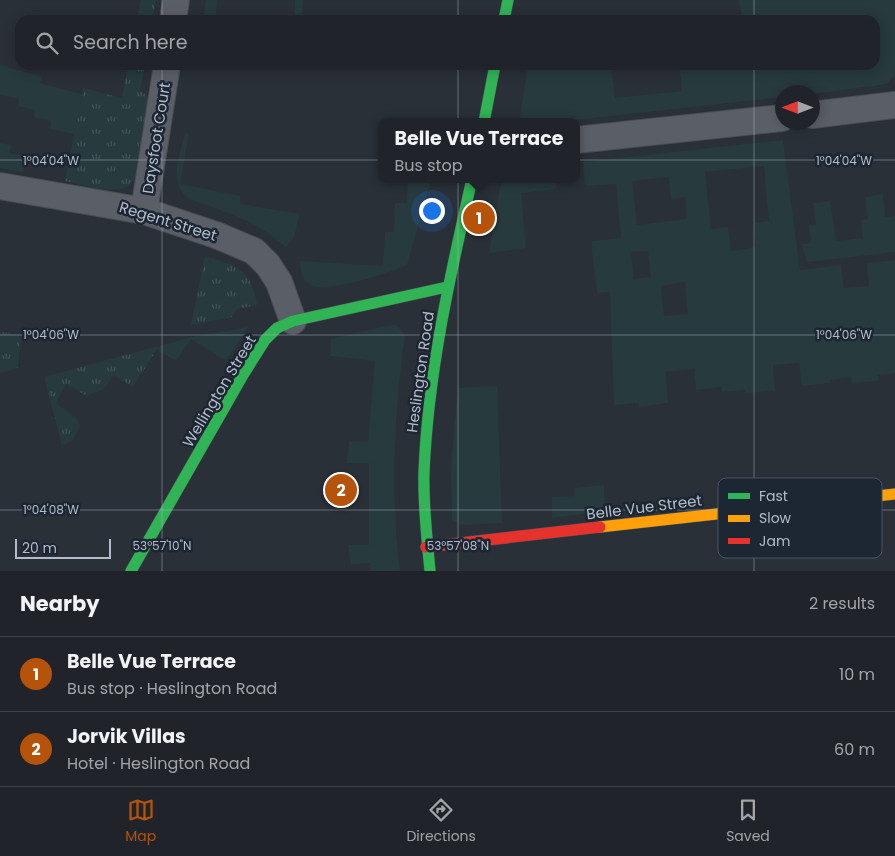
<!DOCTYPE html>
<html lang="en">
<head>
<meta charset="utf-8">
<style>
  body { margin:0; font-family:Poppins,sans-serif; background:#282c32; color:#f1f3f6 }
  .compass { position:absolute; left:775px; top:85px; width:45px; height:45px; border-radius:50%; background:#20242a; box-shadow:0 2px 12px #0003; rotate:270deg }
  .scale { position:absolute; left:15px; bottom:12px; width:96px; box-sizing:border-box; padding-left:5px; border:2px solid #b4bcc9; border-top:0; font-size:14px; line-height:18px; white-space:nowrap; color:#b4bcc9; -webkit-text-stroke:4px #1d2633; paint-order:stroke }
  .you { position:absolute; left:431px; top:210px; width:18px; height:18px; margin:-12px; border:4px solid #fff; border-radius:50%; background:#1a73e8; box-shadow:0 0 0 8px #1a73e833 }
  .badge { display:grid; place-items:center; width:32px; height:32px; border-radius:50%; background:#b45309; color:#fff; font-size:16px; font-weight:700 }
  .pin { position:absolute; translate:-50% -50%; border:2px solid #fff; box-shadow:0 1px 5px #0006 }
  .popup { position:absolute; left:378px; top:118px; width:202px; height:65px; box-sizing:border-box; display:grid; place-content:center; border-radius:10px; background:#20242a; filter:drop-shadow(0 1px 4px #0005); font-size:16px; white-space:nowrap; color:#a2a4a8 }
  .popup b { font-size:19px; color:#f1f3f6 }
  .popup::after { content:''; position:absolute; left:50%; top:100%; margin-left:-10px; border:10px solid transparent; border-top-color:#20242a }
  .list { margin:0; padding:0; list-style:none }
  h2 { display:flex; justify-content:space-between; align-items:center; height:65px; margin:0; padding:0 20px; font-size:21px }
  h2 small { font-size:16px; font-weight:400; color:#a2a4a8 }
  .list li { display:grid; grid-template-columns:32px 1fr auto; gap:15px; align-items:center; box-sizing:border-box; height:75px; padding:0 20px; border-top:1px solid #3d4147 }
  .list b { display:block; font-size:19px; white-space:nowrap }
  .list p { margin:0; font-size:16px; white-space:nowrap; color:#a2a4a8 }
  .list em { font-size:16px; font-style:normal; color:#a2a4a8 }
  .icon { flex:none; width:28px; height:28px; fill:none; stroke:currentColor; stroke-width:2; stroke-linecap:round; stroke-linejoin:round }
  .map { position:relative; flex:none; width:895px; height:571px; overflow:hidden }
  .search { position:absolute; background:#20242a; box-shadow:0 2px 12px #0003; left:15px; right:15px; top:15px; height:55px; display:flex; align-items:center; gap:12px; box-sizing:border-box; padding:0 18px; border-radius:15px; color:#a2a4a8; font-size:19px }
  .sheet { height:215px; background:#20242a }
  nav { display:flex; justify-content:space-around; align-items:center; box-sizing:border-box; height:70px; border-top:1px solid #3d4147; background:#20242a; font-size:14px; color:#a2a4a8 }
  nav a { display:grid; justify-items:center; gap:2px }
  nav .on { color:#b45309 }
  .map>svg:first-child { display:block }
  .grass { fill:url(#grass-tufts) }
  .green { fill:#273a3e; fill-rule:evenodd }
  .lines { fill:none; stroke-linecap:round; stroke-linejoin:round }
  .street-casing { stroke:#484c53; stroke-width:28 }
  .fast-casing { stroke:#484c53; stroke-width:12 }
  .slow-casing { stroke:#484c53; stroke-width:12 }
  .jam-casing { stroke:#484c53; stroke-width:12 }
  .street { stroke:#5a5e66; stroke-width:26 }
  .fast { stroke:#30b455; stroke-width:11 }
  .slow { stroke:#ff9f0a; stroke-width:11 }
  .jam { stroke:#e5322d; stroke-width:11 }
  .ticks { fill:none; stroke:#b4bcc9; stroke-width:1; stroke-opacity:0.45 }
  .labels { text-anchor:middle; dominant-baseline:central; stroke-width:5; stroke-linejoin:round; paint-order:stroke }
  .street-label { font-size:15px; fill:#b4bcc9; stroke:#1d2633 }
  .key { fill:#1d2633; stroke:#4a5360; stroke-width:1 }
  .key-label { font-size:14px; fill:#b4bcc9 }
  .ticks-label { font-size:12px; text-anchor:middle; fill:#b4bcc9; stroke:#1d2633; stroke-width:5; stroke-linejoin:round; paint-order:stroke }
</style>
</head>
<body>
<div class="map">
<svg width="895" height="571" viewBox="0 0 895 571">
  <defs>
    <pattern id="grass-tufts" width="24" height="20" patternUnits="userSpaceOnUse" patternTransform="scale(1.25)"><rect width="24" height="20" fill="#273a3e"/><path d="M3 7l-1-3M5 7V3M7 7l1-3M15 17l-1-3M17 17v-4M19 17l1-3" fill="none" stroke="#445559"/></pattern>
  </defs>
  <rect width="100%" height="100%" fill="#2a3038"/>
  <g class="grass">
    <polygon points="141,0 156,0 152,20 137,20"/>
    <path d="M 128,65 L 145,65 L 140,91 L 150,97 L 138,175 C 134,180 131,185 124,188 C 110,194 80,184 65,181 L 83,88 L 122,98 Z"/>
    <path d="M 205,256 C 238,266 251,269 257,305 L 237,309 L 232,317 L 191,325 Z"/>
    <polygon points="0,332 21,335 18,368 0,373"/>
    <polygon points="159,346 133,387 114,375 104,389 87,396 66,384 56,403 77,419 80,426 72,441 62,445 44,377"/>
  </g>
  <g class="green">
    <polygon points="206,0 217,0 215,20 203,20"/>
    <polygon points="295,0 303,0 302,20 294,20"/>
    <polygon points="739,0 895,0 895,75 887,84 813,94 782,92 782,97 557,122 524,122 520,116 528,65 611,65 615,98 682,91 679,65 875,65 875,20 742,20"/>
    <polygon points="0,65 42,77 40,83 82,94 75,134 50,129 51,121 34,117 35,110 18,106 19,99 0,95"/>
    <path d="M 185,133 L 189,134 L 180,184 L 240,196 L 240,204 L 300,214 L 294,237 L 286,247 C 252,219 229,213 189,199 C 167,184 180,155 185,133 Z"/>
    <path d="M 783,140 L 800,270 L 841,265 L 844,288 L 869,286 L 867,263 L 895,260 L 895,373 L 878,375 L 878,381 L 852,383 L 851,377 L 830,380 L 830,383 L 802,386 L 799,363 L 773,365 L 775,391 L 745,393 L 745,390 L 722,392 L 721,387 L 696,390 L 694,369 L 666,372 L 668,403 L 639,407 L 639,403 L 614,405 L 610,292 L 597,293 L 591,241 L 621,238 L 616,184 L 585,186 L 583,162 ZM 764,166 L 769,221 L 754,223 L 756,247 L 731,251 L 728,227 L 711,229 L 705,172 ZM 669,177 L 671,199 L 685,197 L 687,219 L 637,225 L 632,181 ZM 648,251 L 651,277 L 634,279 L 631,252 ZM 685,282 L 688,314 L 664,316 L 661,286 Z"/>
    <polygon points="0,143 11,145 9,153 26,156 23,173 0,168"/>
    <path d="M 408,179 L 431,179 L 407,265 C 389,273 331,292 313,286 C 303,283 300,271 300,261 L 383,266 L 385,232 L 394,232 L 395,203 L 407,203 Z"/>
    <polygon points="505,179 555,179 556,189 521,193 526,248 489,253 500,187"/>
    <polygon points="883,194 885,217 895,216 895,252 808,262 806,260 802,244 811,243 809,226 816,225 813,203 830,201 836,241 863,238 861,220 868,219 865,197"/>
    <path d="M 395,324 L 405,335 C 394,413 390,493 400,571 L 371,571 L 370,563 L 351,565 L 348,545 L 369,545 L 369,463 L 347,463 L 349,441 L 368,442 L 375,361 L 330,356 L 331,339 Z"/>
    <polygon points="248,327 226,361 191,339 176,361 156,349 159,346 191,337"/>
    <polygon points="497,386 502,523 460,525 452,519 451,466 458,388"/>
    <polygon points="604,485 605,511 552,518 552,497 575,496 574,488"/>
  </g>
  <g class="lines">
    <defs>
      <g id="street">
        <polyline points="173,20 176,0"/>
        <polyline points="812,115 895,105"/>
        <polyline points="576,140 782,118"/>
        <polyline points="0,186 144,211 216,235 254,251 268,265 279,282 293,321"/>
        <polyline points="144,211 167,65"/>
      </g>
      <g id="fast">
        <polyline points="504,20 508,0"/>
        <polyline points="484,122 495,65"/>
        <polyline points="131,571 243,375 265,340 277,328 293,321 447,287"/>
        <path d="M 430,571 C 427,538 423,505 424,472 C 428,373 450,276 472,179"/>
      </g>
      <polyline id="slow" points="600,527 895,494"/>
      <polyline id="jam" points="426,547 600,527"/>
    </defs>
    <use href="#street" class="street-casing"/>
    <use href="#fast" class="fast-casing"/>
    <use href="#slow" class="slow-casing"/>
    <use href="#jam" class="jam-casing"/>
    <use href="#street" class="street"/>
    <use href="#fast" class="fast"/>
    <use href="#slow" class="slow"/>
    <use href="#jam" class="jam"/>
  </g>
  <path class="ticks" d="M 162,0 L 162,20M 458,0 L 458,20M 754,0 L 754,20M 162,65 L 162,571M 458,65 L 458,571M 754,65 L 754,571M 0,160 L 895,160M 0,335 L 895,335M 0,510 L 895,510"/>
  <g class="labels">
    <g class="street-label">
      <text transform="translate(156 138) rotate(-81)">Daysfoot Court</text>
      <text transform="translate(168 221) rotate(17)">Regent Street</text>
      <text transform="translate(420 372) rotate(-82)">Heslington Road</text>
      <text transform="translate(219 391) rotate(-59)">Wellington Street</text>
      <text transform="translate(644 507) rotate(-7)">Belle Vue Street</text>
    </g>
  </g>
  <rect x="718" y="478" width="164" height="80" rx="8" class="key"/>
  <rect x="728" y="493" width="22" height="6" fill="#30b455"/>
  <rect x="728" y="515" width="22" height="7" fill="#ff9f0a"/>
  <rect x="728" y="538" width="22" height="6" fill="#e5322d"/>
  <g class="key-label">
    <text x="759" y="501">Fast</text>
    <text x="759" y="523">Slow</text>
    <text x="759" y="546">Jam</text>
  </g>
  <g class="ticks-label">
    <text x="844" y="165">1°04'04"W</text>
    <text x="51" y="165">1°04'04"W</text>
    <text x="844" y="339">1°04'06"W</text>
    <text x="51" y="339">1°04'06"W</text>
    <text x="51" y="514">1°04'08"W</text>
    <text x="162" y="550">53°57'10"N</text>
    <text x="458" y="550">53°57'08"N</text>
  </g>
</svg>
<svg class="compass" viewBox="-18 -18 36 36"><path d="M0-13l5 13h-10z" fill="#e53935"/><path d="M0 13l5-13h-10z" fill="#a2a4a8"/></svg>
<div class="scale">20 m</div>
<div class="you"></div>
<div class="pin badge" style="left:479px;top:218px">1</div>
<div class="popup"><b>Belle Vue Terrace</b>Bus stop</div>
<div class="pin badge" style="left:341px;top:490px">2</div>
<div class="search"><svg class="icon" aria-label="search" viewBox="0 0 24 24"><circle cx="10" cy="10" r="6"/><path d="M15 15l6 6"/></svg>Search here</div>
</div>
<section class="sheet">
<h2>Nearby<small>2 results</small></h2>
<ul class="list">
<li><span class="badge">1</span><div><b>Belle Vue Terrace</b><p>Bus stop · Heslington Road</p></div><em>10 m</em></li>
<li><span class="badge">2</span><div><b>Jorvik Villas</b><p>Hotel · Heslington Road</p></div><em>60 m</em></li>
</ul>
</section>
<nav>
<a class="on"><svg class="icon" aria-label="map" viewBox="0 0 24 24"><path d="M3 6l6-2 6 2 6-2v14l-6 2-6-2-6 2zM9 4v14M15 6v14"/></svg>Map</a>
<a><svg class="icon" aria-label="directions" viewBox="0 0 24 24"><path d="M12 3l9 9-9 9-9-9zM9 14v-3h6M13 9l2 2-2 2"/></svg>Directions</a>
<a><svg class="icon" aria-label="saved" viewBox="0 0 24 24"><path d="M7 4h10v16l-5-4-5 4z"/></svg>Saved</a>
</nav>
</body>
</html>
